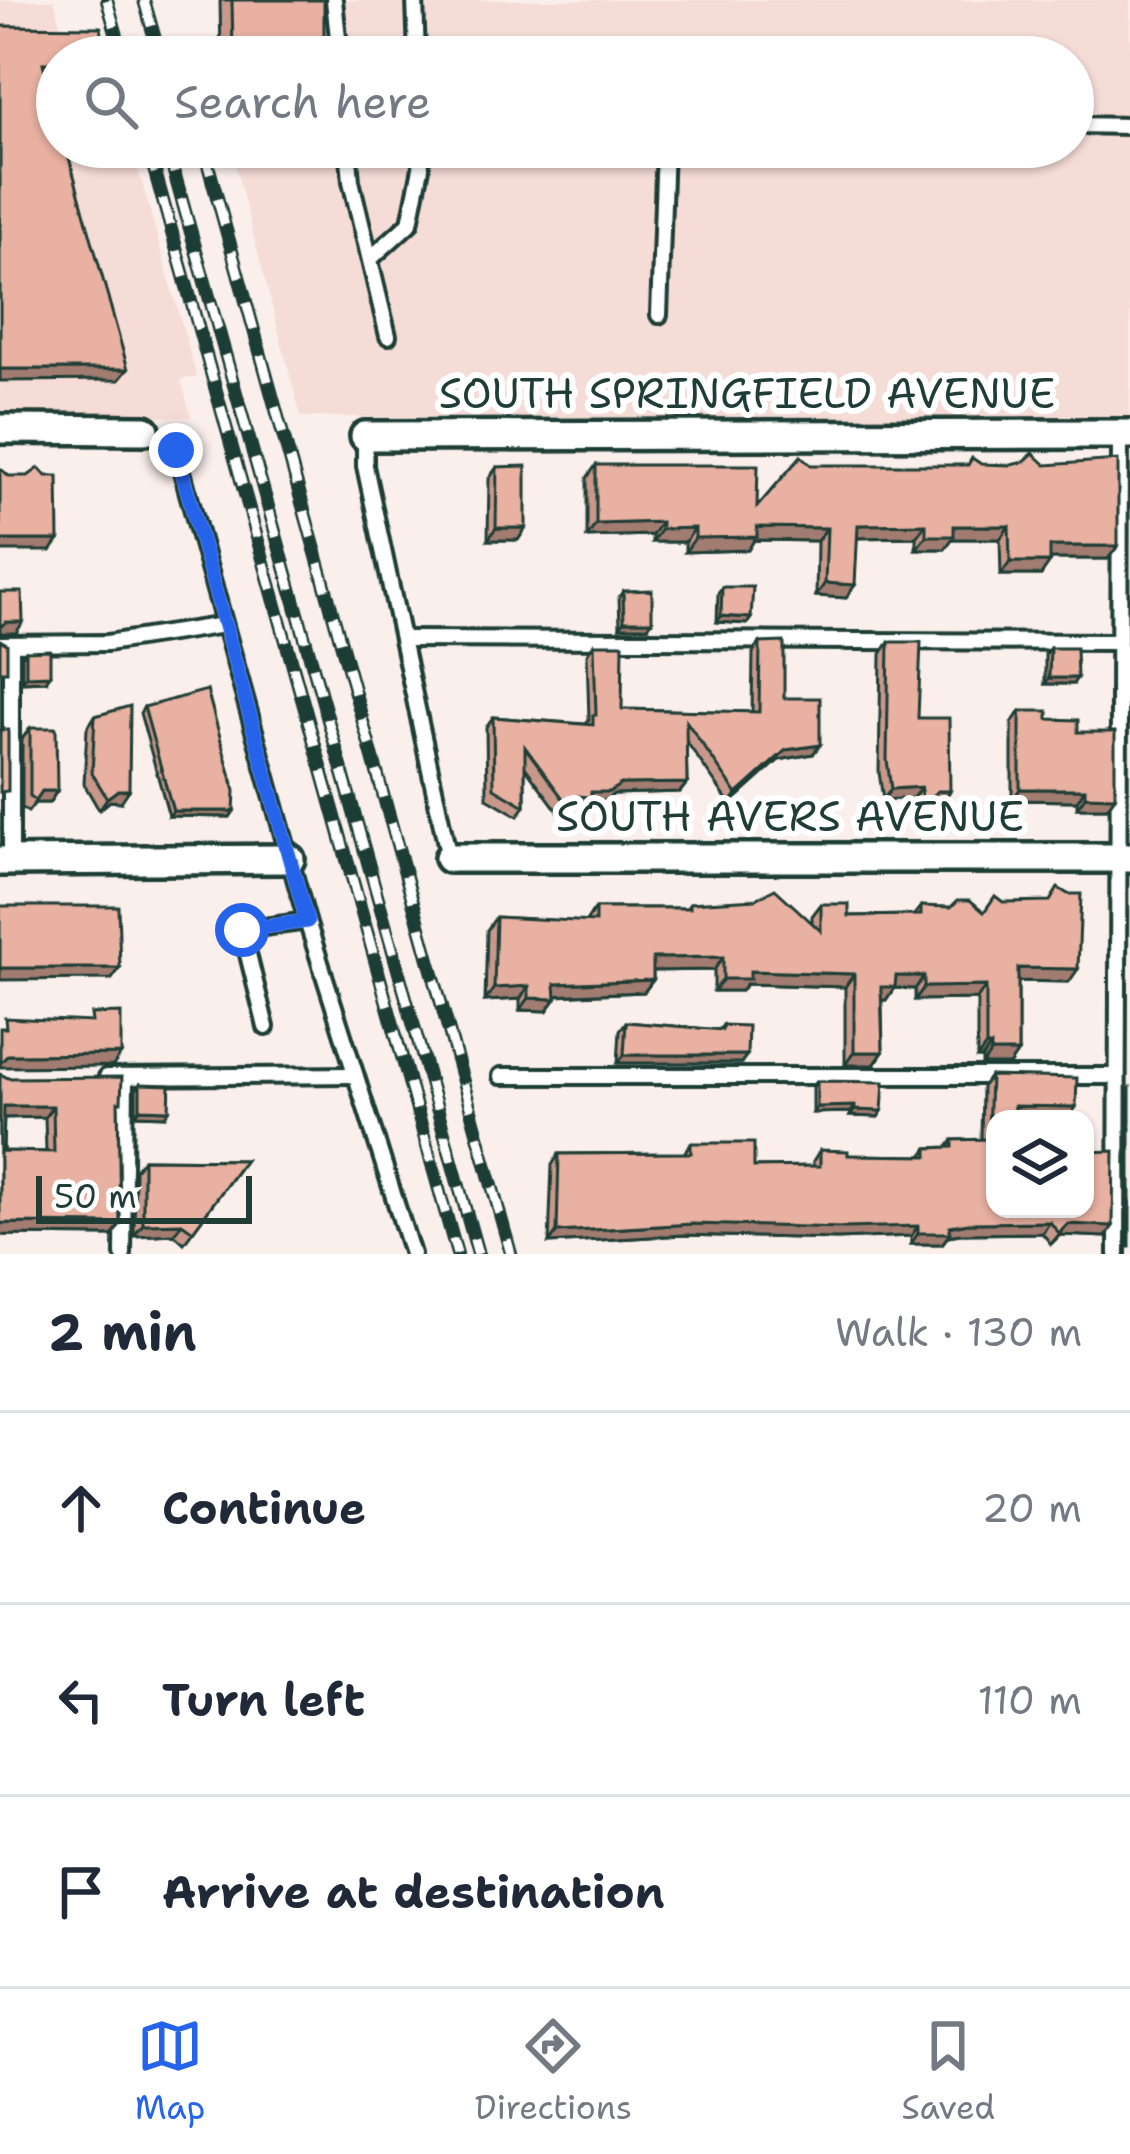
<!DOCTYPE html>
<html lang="en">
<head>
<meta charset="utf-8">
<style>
  body { margin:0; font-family:"Shantell Sans",sans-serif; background:#f2f2f3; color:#1f2937 }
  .controls { position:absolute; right:36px; bottom:36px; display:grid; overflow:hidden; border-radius:24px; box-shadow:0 3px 9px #0004 }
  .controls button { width:108px; height:108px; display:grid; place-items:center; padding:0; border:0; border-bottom:3px solid #e0e1e3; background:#fff; color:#1f2937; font:60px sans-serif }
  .scale { position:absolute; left:36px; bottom:30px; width:216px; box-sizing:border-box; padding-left:12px; border:6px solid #1f3d34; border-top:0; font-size:33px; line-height:42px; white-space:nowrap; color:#1f3d34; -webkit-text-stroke:9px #fff; paint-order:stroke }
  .stop { position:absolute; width:36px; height:36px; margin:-27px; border:9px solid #2563eb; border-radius:50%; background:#fff }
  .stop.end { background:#2563eb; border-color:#fff; box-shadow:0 3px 12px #0008 }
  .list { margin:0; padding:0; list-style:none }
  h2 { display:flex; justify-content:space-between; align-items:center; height:156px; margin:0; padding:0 48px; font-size:51px }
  h2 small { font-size:39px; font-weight:400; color:#747a83 }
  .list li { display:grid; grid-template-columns:78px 1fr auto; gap:36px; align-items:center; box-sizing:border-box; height:192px; padding:0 48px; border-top:3px solid #e0e1e3 }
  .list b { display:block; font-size:45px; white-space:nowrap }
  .list em { font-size:39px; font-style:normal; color:#747a83 }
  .icon { flex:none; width:66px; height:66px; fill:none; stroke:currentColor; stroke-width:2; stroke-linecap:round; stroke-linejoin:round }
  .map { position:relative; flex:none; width:1130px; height:1254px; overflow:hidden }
  .search { position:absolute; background:#fff; box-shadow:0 3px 9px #0004; left:36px; right:36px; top:36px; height:132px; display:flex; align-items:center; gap:30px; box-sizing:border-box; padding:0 42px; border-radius:66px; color:#747a83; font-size:45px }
  .sheet { height:732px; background:#fff }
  nav { display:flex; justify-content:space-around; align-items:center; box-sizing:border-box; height:168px; border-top:3px solid #e0e1e3; background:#fff; font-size:33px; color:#747a83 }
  nav a { display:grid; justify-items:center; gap:6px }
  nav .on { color:#2563eb }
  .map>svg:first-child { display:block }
  .built { fill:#f6dcd6 }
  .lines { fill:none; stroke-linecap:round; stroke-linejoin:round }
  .lane-casing { stroke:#1f3d34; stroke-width:22 }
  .street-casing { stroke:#1f3d34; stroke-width:36 }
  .lane { stroke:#fff; stroke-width:14 }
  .street { stroke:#fff; stroke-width:27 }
  .rail-casing { stroke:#1f3d34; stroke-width:14 }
  .rail { stroke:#fff; stroke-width:9; stroke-dasharray:27; stroke-linecap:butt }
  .wall { fill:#c8988b; stroke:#1f3d34; stroke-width:3; fill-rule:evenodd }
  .shaded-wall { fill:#a37c71; stroke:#1f3d34; stroke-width:3 }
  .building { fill:#e9b1a2; stroke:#1f3d34; stroke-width:3; fill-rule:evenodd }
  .route { stroke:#2563eb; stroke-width:15 }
  .labels { text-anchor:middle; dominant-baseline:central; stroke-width:12; stroke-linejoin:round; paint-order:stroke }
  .street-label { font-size:42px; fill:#1f3d34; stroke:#fff }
</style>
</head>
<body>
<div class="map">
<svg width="1130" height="1254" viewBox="0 0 1130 1254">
  <rect width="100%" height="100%" fill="#fbefec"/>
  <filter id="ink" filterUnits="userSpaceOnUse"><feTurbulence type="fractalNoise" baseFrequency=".00833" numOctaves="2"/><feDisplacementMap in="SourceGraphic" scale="24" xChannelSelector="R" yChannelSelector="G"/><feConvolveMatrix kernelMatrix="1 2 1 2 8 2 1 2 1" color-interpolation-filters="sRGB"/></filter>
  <g filter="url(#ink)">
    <g class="built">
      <polygon points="0,0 54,0 62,32 99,31 106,57 57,57 57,147 132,147 197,378 181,379 191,417 0,412"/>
      <polygon points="220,0 1130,0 1130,418 301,417 230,147 1073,147 1073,57 221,57"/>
    </g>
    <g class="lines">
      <defs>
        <g id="lane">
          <polyline points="334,0 340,57"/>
          <polyline points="415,0 417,57"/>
          <polyline points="1073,125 1130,126"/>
          <polyline points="348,147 351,181 388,336"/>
          <polyline points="370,259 410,223 421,168 420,147"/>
          <polyline points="659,315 665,147"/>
          <polyline points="145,430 176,450 307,921 412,1254"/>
          <polyline points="365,436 365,466 449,858"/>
          <polyline points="402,639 1119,642"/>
          <polyline points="0,644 107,643 224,625"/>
          <polyline points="11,644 11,861"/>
          <polyline points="266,1027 242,930 307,921"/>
          <polyline points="501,1076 1117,1076"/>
          <polyline points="107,1077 353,1075"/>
          <polyline points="123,1254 125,1077"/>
          <polyline points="1117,1254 1120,434"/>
        </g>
        <g id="street">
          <polyline points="0,429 145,430"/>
          <polyline points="365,436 1130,434"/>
          <polyline points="449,858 1130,858"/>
          <polyline points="0,861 290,859"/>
        </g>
      </defs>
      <use href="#lane" class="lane-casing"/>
      <use href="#street" class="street-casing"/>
      <use href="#lane" class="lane"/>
      <use href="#street" class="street"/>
      <defs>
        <g id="rail">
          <polyline points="107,0 123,57"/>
          <polyline points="144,0 160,57"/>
          <polyline points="148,147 457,1254"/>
          <polyline points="167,147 478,1254"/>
          <polyline points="203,147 511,1254"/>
        </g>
      </defs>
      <use href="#rail" class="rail-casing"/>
      <use href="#rail" class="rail"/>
    </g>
    <g class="wall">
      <polygon points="220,0 324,0 319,57 221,57"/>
      <polygon points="596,465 757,507 811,465 1108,559 1050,559 1041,575 1001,575 1000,539 952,539 945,549 916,549 916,537 857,538 846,598 816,596 817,541 754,540 748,550 685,552 685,542 652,542 652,535 587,537 587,478"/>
      <polygon points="497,467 526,528 518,540 488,540 489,478"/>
      <polygon points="722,587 751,618 747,624 717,622 718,593"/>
      <polygon points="623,591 648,627 620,627 619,597"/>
      <polygon points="889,642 918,718 950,791 941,803 929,803 913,819 913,798 883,800 879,772 881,654"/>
      <polygon points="760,643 784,698 813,754 779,760 730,804 686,741 687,783 680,792 614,794 602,802 587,802 584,807 570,806 560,814 525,767 525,806 518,816 487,798 486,727 493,717 586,724 589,720 587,654 594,644 622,709 752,712 753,653"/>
      <polygon points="1050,648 1073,684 1045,684 1045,654"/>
      <polygon points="26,651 46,681 22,682 22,656"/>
      <polygon points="144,707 234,811 230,817 169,816 140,713"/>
      <polygon points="1020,711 1048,719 1078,732 1107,808 1077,808 1077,801 1012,800 1012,723"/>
      <polygon points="95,716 121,802 110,801 99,810 84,784 87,728"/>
      <polygon points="30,728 57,791 49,803 35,803 28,812 22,808 22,739"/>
      <polygon points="690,903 812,923 812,916 821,904 849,916 914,915 921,906 1069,982 1018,981 1018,1052 1009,1065 982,1065 982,1058 977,1058 977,999 915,1000 915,989 894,988 886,1000 882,1000 883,1052 874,1065 845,1065 845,987 746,984 741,991 714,991 714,970 653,971 653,980 644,992 556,996 547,1011 520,1010 520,999 485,1001 487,930 496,917 586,922 595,908 687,908"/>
      <polygon points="626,1022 719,1030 723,1025 741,1063 618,1063 620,1030"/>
      <path d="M 0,1074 L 8,1078 L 118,1108 L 120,1224 L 112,1236 L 0,1235 ZM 45,1117 L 46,1152 L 3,1151 L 4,1118 Z"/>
      <polygon points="990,1076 1069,1118 1013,1117 995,1209 1106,1237 1060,1235 1051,1244 1042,1233 960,1234 948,1236 942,1244 911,1244 911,1236 837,1239 684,1235 549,1243 552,1165 559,1154 684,1153 691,1143 754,1167 813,1166 813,1161 820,1150 848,1155 922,1156 928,1148 948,1147 953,1140 981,1140 982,1087"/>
      <polygon points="817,1081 882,1111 878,1117 850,1116 851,1112 813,1113 813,1087"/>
      <polygon points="140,1084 165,1116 136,1115 136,1090"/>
      <polygon points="1130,1088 1130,1247 1129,1247 1129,1089"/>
      <polygon points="143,1159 245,1160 184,1243 174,1234 134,1236 135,1170"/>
    </g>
    <g class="shaded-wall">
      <polygon points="324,49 319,57 229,57 233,51"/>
      <polygon points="43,63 57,63 57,74 35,75"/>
      <polygon points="0,369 128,369 119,380 0,381"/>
      <polygon points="661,522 652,535 587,537 596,524"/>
      <polygon points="926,524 916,537 848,538 858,525"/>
      <polygon points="954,526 1009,526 1000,539 952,539 945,549 916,549 926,536"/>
      <polygon points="757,527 827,528 817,541 754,540 748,550 685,552 695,538"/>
      <polygon points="496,528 526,528 518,540 488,540"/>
      <polygon points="695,528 685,542 652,542 661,529"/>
      <polygon points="0,540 59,540 51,551 0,551"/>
      <polygon points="1050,546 1118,546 1108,559 1041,559"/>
      <polygon points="1010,562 1050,562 1041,575 1001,575"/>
      <polygon points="825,583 855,585 846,598 816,596"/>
      <polygon points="721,616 751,618 747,624 717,622"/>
      <polygon points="624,621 652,621 648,627 620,627"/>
      <polygon points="6,622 23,622 16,633 0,633 0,627"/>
      <polygon points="50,675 46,681 22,682 26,676"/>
      <polygon points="1049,678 1077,678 1073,684 1045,684"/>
      <polygon points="820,745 813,754 779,760 730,804 737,794 786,750"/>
      <polygon points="687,783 680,792 614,794 602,802 587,802 584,807 570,806 560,814 567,804 577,796 621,784"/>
      <polygon points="921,787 913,798 883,800 891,789"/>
      <polygon points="1020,789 1085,789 1077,801 1012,800"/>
      <polygon points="118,790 129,790 121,802 110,801 99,810 107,798"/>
      <polygon points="42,791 57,791 49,803 34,803"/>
      <polygon points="937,791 950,791 941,803 929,803 913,819"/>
      <polygon points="1085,796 1115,797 1107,808 1077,808"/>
      <polygon points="173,811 234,811 230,817 169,816"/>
      <polygon points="723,957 714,970 644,971 653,958"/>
      <polygon points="0,968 120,968 112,979 0,980"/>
      <polygon points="1018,968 1078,969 1069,982 1009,981"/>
      <polygon points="750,971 854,974 845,987 746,984 741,991 714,991 723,979"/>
      <polygon points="896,976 924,976 915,989 894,988 886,1000 872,1000 881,987"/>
      <polygon points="653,980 644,992 547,996 555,984"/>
      <polygon points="529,986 520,999 485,1001 494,988"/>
      <polygon points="986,986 977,999 915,1000 924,987"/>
      <polygon points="529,998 556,999 547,1011 520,1010"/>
      <polygon points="986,1046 991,1046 982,1058 977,1058"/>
      <polygon points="854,1052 883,1052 874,1065 845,1065"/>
      <polygon points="991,1052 1018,1052 1009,1065 982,1065"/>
      <polygon points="121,1054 113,1066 0,1067 0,1063 8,1055"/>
      <polygon points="624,1055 747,1055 741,1063 618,1063"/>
      <polygon points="4,1106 53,1106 45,1117 0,1118"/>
      <polygon points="855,1106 851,1112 813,1113 817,1107"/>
      <polygon points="1014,1106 1076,1107 1069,1118 1006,1117"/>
      <polygon points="140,1109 169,1110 165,1116 136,1115"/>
      <polygon points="855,1110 882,1111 878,1117 850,1116"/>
      <polygon points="1050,1222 1042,1233 960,1234 948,1236 942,1244 911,1244 918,1233 968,1223"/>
      <polygon points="0,1223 120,1224 112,1236 0,1235"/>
      <polygon points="182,1223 174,1234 134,1236 143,1224"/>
      <polygon points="692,1224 918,1226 911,1236 837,1239 684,1235 549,1243 557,1232"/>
      <polygon points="1068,1224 1113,1226 1106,1237 1060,1235 1051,1244"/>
    </g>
    <g class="building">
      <polygon points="232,0 324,0 324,49 233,51"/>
      <polygon points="0,26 101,27 105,57 57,57 57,63 43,63 57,114 57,147 66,147 128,369 0,369"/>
      <polygon points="1033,453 1046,465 1118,460 1118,546 1050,546 1050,562 1010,562 1009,526 954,526 954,536 926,536 926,524 858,525 855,585 825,583 827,528 757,527 757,537 695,538 695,528 661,529 661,522 596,524 596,465 758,465 757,507 801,456 811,465 968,465 972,458 981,464 1011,465 1024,462"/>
      <polygon points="526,466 526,528 496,528 497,467"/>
      <polygon points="0,468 9,476 28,476 39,468 46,476 58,476 59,540 0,540"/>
      <polygon points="722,587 753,587 751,618 721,616"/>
      <polygon points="652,590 652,621 624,621 623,591"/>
      <polygon points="0,592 22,592 23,622 6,622 0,627"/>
      <polygon points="0,640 7,644 7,671 0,671"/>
      <polygon points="784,642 784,698 820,698 820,745 786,750 737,794 686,721 687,783 621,784 609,792 591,792 591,797 577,796 567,804 525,747 525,806 494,788 493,717 593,725 593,715 596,715 594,644 623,644 622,709 759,712 760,643"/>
      <polygon points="889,642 921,642 918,718 949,718 950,791 937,791 921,807 921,787 891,789 887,760"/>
      <polygon points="1050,648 1076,648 1077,678 1049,678"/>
      <polygon points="50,650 50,675 26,676 26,651"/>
      <polygon points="207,690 235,791 234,811 173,811 144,707"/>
      <polygon points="130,706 129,790 118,790 107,798 92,773 95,716"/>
      <polygon points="1020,711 1048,711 1048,719 1078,720 1078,732 1115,732 1115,797 1085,796 1085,789 1020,789"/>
      <polygon points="30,728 56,728 57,791 42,791 36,800 30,796"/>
      <polygon points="0,730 8,730 8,791 0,792"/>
      <polygon points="1058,888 1068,894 1081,894 1078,969 1018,968 1018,1052 991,1052 991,1046 986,1046 986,986 924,987 924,976 896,976 895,987 881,987 883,1052 854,1052 854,974 750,971 750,979 723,979 723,957 653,958 653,980 555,984 556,999 529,998 529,986 494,988 496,917 595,922 595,908 690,908 690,903 756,899 775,889 821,931 821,904 849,904 849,916 921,915 921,906 951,907 958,900 970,900 984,912 995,896 1003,902 1050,901"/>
      <polygon points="0,906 118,906 120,968 0,968"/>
      <polygon points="121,1013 121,1054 8,1055 0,1063 0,1028 6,1028 5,1018 92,1022 91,1014"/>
      <polygon points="626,1022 722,1030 723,1025 748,1026 747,1055 624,1055"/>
      <path d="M 0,1074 L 8,1078 L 122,1077 L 121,1102 L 118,1102 L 120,1224 L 0,1223 ZM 4,1106 L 53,1106 L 54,1152 L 3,1151 Z"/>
      <polygon points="990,1076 1077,1078 1076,1107 1014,1106 1013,1119 995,1119 995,1209 1085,1209 1085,1152 1114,1151 1113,1226 1068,1224 1059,1233 1050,1222 968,1223 950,1226 950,1233 918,1233 918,1226 844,1228 692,1224 557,1232 559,1154 691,1153 691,1143 754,1143 754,1167 820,1166 820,1150 848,1151 848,1155 928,1156 928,1148 953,1147 953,1140 988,1139"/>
      <polygon points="817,1081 884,1082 882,1111 855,1110 855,1106 817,1107"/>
      <polygon points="140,1084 170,1085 169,1110 140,1109"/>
      <polygon points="143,1159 245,1160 193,1231 182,1223 143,1224"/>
    </g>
  </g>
  <g class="lines" filter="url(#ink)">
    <polyline class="route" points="176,450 307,921 242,930"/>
  </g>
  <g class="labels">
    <g class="street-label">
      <text x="747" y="393">SOUTH SPRINGFIELD AVENUE</text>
      <text x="790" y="816">SOUTH AVERS AVENUE</text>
    </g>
  </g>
</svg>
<div class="controls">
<button><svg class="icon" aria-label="layers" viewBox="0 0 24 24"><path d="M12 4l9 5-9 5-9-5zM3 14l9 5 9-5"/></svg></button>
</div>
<div class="scale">50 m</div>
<div class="stop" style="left:242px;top:930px"></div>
<div class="stop end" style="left:176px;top:450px"></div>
<div class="search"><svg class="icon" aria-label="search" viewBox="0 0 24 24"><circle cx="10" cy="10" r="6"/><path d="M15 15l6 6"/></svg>Search here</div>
</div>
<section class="sheet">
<h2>2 min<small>Walk · 130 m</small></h2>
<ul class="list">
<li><svg class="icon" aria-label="ahead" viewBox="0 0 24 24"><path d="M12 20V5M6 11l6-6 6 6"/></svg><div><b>Continue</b></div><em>20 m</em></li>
<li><svg class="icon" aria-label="left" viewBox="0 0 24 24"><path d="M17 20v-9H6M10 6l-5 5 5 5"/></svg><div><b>Turn left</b></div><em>110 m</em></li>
<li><svg class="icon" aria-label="arrive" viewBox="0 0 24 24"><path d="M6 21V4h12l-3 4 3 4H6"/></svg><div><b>Arrive at destination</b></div></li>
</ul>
</section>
<nav>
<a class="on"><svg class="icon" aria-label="map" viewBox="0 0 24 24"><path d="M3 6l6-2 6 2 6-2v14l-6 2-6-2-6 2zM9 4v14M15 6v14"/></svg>Map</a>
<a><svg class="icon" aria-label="directions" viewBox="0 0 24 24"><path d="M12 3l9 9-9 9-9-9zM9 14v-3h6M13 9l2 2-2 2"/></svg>Directions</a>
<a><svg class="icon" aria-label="saved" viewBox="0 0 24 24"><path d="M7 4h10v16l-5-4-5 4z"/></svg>Saved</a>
</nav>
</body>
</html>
